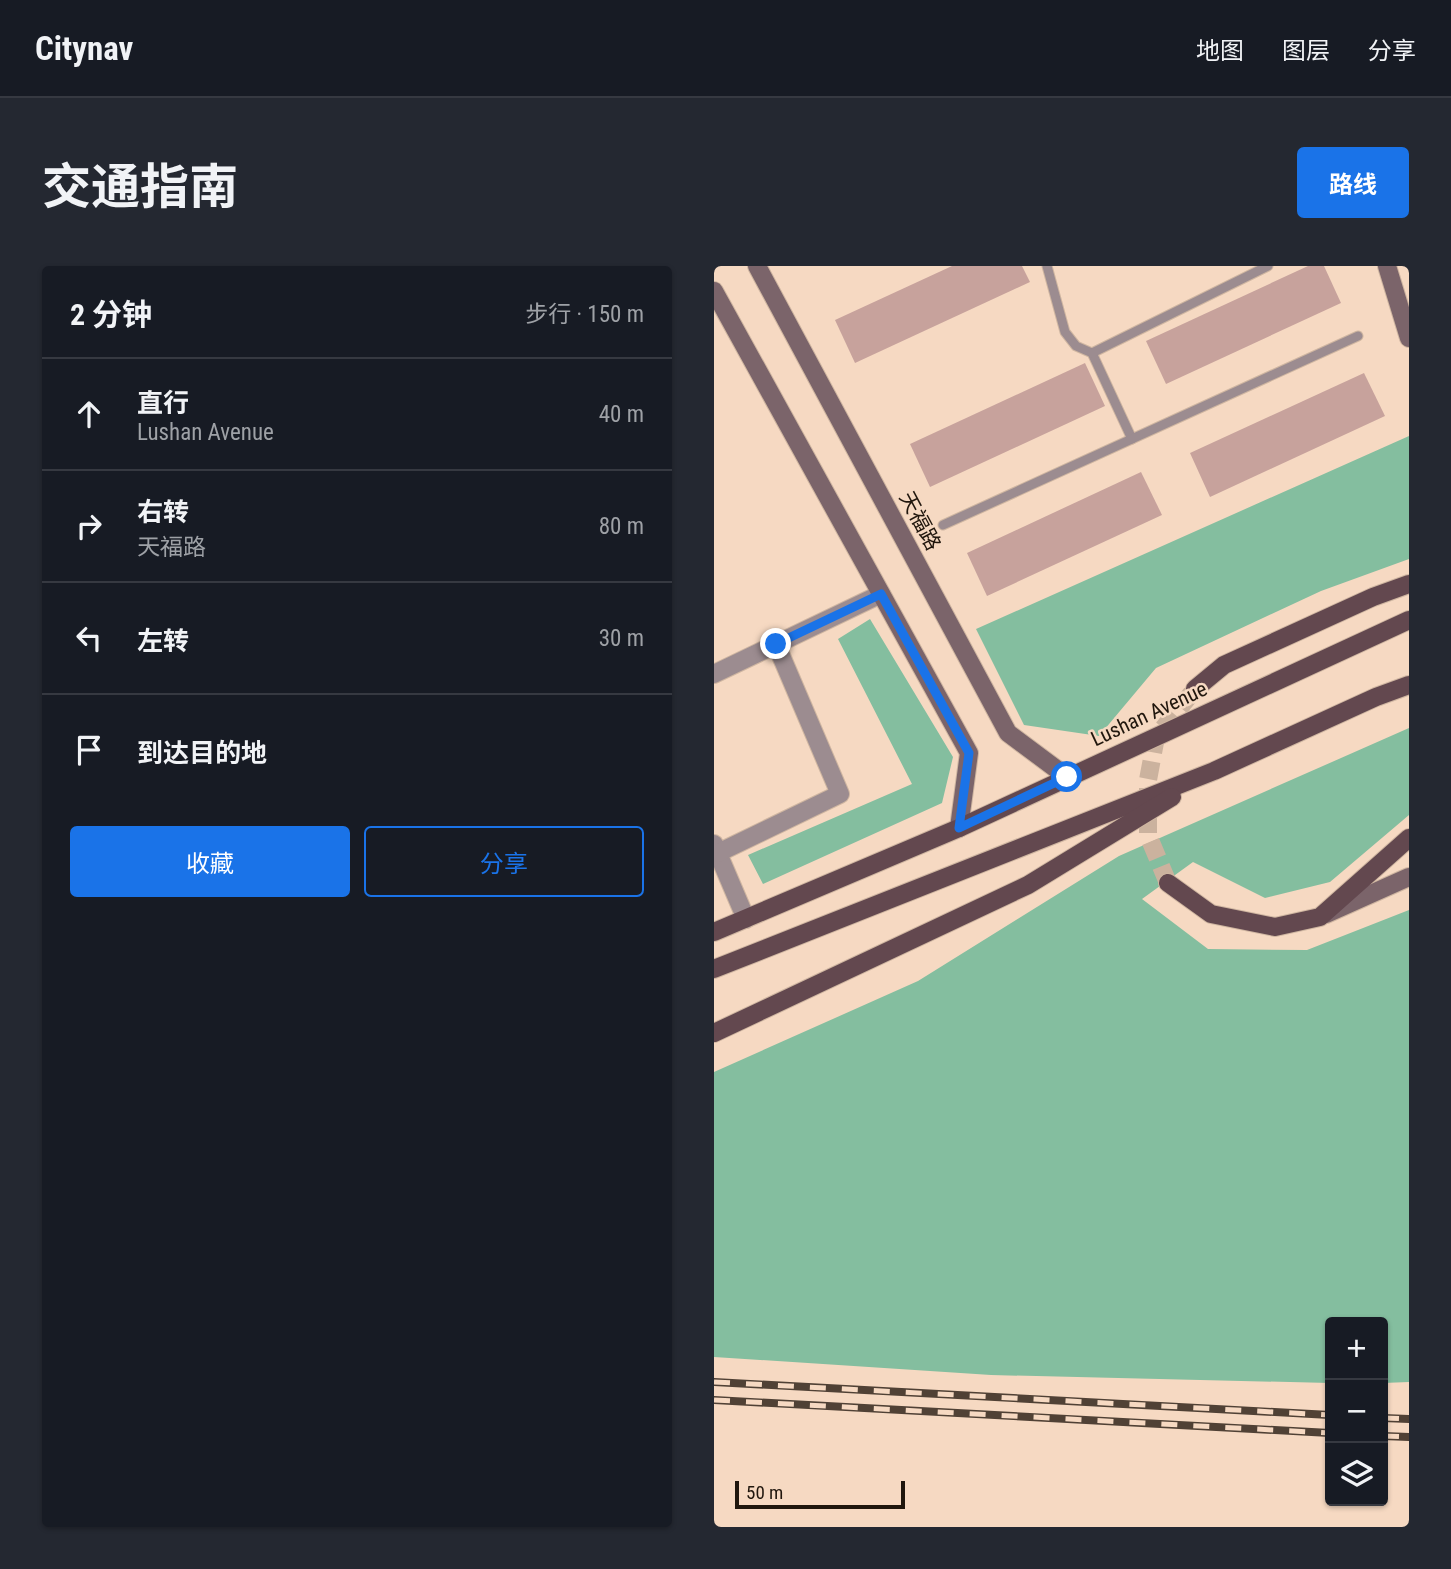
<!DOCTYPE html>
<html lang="zh">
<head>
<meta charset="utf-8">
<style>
  body { margin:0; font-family:"Roboto Condensed","Noto Sans SC",sans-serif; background:#242831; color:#f1f3f6 }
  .controls { position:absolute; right:21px; bottom:21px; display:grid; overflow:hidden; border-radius:7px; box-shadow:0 2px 5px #0004 }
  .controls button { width:63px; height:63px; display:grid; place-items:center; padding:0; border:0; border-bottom:2px solid #363941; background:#171b24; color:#f1f3f6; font:35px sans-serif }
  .scale { position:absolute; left:21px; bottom:18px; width:170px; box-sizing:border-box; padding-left:7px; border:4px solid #20160d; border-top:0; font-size:19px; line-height:24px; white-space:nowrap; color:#20160d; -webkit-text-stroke:5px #f6d9c2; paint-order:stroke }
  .stop { position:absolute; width:21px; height:21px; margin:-16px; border:5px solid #1a73e8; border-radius:50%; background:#fff }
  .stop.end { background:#1a73e8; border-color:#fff; box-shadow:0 2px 7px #0008 }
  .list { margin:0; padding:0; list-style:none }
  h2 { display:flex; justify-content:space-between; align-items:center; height:91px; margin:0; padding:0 28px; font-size:30px }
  h2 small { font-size:23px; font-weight:400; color:#9ea1a6 }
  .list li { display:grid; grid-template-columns:46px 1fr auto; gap:21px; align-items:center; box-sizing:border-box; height:112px; padding:0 28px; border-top:2px solid #363941 }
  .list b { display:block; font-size:26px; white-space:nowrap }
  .list p { margin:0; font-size:23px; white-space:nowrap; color:#9ea1a6 }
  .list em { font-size:23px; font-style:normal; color:#9ea1a6 }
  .actions { display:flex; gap:14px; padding:21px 28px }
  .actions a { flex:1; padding:16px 0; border:2px solid #1a73e8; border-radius:7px; text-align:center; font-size:24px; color:#1a73e8 }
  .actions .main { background:#1a73e8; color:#fff }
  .icon { flex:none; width:38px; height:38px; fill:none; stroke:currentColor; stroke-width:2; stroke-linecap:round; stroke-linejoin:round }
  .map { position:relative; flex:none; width:695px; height:1261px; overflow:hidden; border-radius:7px }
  header { display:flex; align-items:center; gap:42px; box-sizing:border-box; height:98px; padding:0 35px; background:#171b24; border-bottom:2px solid #363941 }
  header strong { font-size:33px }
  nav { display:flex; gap:38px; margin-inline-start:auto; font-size:24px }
  .intro { display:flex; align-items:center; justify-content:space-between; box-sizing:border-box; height:168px; padding:0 42px }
  h1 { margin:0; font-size:49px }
  .button { padding:18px 32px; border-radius:7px; background:#1a73e8; color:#fff; font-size:24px; font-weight:700 }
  main { display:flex; gap:42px; padding:0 42px }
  aside { flex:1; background:#171b24; border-radius:7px; box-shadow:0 2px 5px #0004 }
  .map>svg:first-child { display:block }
  .forest { fill:#84be9f }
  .building { fill:#c7a29c }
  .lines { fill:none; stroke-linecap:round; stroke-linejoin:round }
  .primary-tunnel { stroke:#cbb29e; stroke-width:18; stroke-dasharray:18 9; stroke-linecap:butt }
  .lane-casing { stroke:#cfb6a1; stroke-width:11 }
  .street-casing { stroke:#cfb6a1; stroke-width:20 }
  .secondary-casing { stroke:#cfb6a1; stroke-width:20 }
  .primary-casing { stroke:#cfb6a1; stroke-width:20 }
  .lane { stroke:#9c8c90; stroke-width:9 }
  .street { stroke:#9c8c90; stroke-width:18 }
  .secondary { stroke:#7b646a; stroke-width:18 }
  .primary { stroke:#63484f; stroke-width:18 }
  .rail-casing { stroke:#504135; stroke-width:8 }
  .rail { stroke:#f6d9c2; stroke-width:5; stroke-dasharray:16; stroke-linecap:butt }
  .route { stroke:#1a73e8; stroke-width:9 }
  .labels { text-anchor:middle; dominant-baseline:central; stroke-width:5; stroke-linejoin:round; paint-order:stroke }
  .street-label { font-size:21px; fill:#20160d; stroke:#f6d9c2 }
</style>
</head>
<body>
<header>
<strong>Citynav</strong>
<nav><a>地图</a><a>图层</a><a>分享</a></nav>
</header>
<div class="intro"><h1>交通指南</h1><a class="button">路线</a></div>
<main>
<aside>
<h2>2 分钟<small>步行 · 150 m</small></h2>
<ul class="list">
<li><svg class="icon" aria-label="ahead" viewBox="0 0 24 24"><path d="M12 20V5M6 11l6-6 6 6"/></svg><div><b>直行</b><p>Lushan Avenue</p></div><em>40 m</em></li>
<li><svg class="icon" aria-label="right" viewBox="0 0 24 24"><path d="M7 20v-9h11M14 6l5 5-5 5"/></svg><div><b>右转</b><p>天福路</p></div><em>80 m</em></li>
<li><svg class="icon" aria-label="left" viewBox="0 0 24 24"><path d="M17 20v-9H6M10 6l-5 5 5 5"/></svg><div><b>左转</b></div><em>30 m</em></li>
<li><svg class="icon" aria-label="arrive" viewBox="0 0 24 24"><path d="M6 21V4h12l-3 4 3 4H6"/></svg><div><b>到达目的地</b></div></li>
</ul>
<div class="actions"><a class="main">收藏</a><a>分享</a></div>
</aside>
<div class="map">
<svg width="695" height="1261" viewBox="0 0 695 1261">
  <rect width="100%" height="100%" fill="#f6d9c2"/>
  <g class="forest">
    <polygon points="695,170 695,293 607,325 442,402 385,470 310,459 262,363"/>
    <polygon points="156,353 239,491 228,537 49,618 34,589 198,518 124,373"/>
    <polygon points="695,462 695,549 616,616 551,632 479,596 428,633 494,683 593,684 695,644 695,1116 669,1117 669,1056 616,1056 616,1117 277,1109 0,1091 0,806 204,715 405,590"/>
  </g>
  <g class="building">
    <polygon points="238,0 308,0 316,16 141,97 121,54"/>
    <polygon points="594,0 610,0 627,37 452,118 432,75"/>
    <polygon points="371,97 391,140 216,221 196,178"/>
    <polygon points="650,107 671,150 496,231 476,187"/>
    <polygon points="427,206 448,249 273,330 253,287"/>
  </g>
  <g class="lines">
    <polyline class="primary-tunnel" points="454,617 434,569 434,514 442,471 481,423"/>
    <defs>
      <g id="lane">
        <polyline points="333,0 351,66 362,80 378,87 418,173"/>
        <polyline points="378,87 554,0"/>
        <polyline points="229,259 644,70"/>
      </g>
      <g id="street">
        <polyline points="0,408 167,328"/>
        <polyline points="0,578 32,653"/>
        <polyline points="4,587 126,528 62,378"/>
      </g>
      <g id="secondary">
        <polyline points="43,0 294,467 353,511"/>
        <polyline points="673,0 695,72"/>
        <polyline points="0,25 255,487 245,562"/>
        <polyline points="612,648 695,611"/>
      </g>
      <g id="primary">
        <polyline points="481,423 510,399 659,331 695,318"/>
        <polyline points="454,617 497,648 561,661 606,651 695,572"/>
        <polyline points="0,666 245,562 695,354"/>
        <polyline points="0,703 500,505 662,431 695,419"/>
        <polyline points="0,767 314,619 458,531"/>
      </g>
    </defs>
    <use href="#lane" class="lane-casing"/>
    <use href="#street" class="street-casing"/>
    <use href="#secondary" class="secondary-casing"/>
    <use href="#primary" class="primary-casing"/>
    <use href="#lane" class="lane"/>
    <use href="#street" class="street"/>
    <use href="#secondary" class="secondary"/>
    <use href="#primary" class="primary"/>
    <defs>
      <g id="rail">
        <polyline points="0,1116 616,1149"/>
        <polyline points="0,1134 616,1167"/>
        <polyline points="669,1152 695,1153"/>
        <polyline points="669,1170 695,1171"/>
      </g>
    </defs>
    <use href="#rail" class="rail-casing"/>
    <use href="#rail" class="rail"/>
  </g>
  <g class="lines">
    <polyline class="route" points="62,378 167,328 255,487 245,562 353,511"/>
  </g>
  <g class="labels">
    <g class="street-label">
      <text transform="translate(206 255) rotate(62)">天福路</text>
      <text transform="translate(435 448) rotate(-25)">Lushan Avenue</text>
    </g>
  </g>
</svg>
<div class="controls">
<button>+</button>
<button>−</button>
<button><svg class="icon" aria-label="layers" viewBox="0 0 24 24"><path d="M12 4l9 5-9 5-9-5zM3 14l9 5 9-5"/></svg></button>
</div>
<div class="scale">50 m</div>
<div class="stop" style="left:353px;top:511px"></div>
<div class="stop end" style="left:62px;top:378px"></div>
</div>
</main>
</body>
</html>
